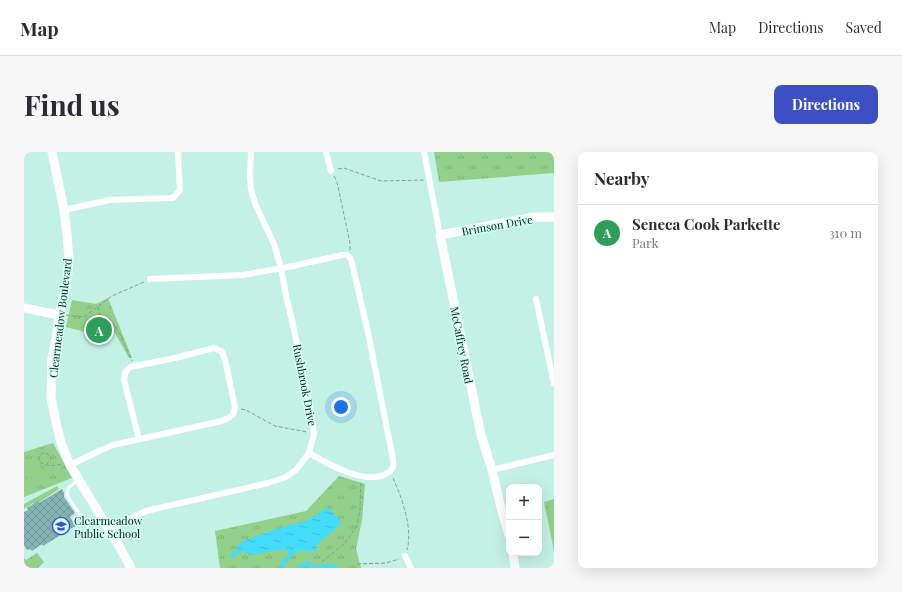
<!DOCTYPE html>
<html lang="en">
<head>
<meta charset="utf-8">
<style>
  body { margin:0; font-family:"Playfair Display",serif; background:#f7f7f7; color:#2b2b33 }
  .controls { position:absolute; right:12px; bottom:12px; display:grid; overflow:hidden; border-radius:8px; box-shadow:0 4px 16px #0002 }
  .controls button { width:36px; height:36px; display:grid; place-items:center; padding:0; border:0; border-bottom:1px solid #e1e1e2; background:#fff; color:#2b2b33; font:20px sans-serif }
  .you { position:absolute; left:317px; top:255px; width:14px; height:14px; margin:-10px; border:3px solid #fff; border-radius:50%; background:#1a73e8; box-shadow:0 0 0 6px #1a73e833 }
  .badge { display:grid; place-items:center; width:26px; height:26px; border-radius:50%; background:#3c50c3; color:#fff; font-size:13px; font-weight:700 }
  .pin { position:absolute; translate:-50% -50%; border:2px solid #fff; box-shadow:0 1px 4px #0006 }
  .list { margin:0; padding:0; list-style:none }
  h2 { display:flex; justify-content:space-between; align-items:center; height:52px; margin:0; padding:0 16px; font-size:17px }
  h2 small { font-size:13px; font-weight:400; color:#7c7c81 }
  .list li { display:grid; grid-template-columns:26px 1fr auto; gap:12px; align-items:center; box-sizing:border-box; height:56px; padding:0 16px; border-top:1px solid #e1e1e2 }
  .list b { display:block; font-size:15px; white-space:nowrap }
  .list p { margin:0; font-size:13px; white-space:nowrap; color:#7c7c81 }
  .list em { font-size:13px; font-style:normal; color:#7c7c81 }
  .map { position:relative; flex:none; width:530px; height:416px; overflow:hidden; border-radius:8px }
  header { display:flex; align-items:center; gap:24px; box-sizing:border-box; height:56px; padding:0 20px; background:#fff; border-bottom:1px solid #e1e1e2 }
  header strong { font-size:19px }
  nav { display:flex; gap:22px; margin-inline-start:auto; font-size:14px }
  .intro { display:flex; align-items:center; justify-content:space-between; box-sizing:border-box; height:96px; padding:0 24px }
  h1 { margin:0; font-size:28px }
  .button { padding:10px 18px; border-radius:8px; background:#3c50c3; color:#fff; font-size:14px; font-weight:700 }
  main { display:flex; gap:24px; padding:0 24px }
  aside { flex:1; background:#fff; border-radius:8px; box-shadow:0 4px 16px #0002 }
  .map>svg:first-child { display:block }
  .park { fill:url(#park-tufts) }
  .pitch { fill:#93d089 }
  .water { fill:url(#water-ripples) }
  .building { fill:url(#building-cross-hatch) }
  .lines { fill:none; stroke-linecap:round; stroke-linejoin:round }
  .path { stroke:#7fa299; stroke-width:1; stroke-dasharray:4 2; stroke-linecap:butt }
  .lane { stroke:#fff; stroke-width:3 }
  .street { stroke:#fff; stroke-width:6 }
  .secondary { stroke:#fff; stroke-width:9 }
  .labels { text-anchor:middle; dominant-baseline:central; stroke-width:3; stroke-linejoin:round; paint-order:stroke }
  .street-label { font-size:11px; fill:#081915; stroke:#d0fef2 }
  .poi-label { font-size:11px; fill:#081915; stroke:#d0fef2; text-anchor:start }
</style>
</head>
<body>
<header>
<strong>Map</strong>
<nav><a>Map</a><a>Directions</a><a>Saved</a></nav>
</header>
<div class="intro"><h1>Find us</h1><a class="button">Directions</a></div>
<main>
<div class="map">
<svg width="530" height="416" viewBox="0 0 530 416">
  <defs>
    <pattern id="park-tufts" width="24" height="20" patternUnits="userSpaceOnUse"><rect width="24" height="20" fill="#93d089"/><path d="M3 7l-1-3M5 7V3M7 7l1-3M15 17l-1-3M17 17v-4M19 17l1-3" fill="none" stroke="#7db275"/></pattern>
    <pattern id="water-ripples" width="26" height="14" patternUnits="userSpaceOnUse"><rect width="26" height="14" fill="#44dcfb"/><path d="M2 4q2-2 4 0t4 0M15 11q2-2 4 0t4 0" fill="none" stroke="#3abcd6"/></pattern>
    <pattern id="building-cross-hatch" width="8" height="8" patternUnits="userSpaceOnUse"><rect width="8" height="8" fill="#85b3b3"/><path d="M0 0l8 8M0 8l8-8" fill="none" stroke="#719999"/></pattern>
  </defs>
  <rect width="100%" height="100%" fill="#c3f1e5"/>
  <g class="park">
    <polygon points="410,0 530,0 530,21 415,30"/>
    <polygon points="84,146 108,206 105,206 91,181 73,183 42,175 48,148 72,152"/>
    <polygon points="29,291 48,326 0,345 0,300"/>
    <polygon points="315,324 341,332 338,368 332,397 337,416 196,416 191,379 282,359"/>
    <polygon points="33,334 35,337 11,353 9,351 0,357 0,352"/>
    <polygon points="530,347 530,399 520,350"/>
    <polygon points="13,401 20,410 14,416 0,416 0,406 2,408"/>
  </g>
  <path class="pitch" d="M 13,310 L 17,315 L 17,318 L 15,319 L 19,325 L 19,328 L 16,330 L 13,330 L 9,326 L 6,327 L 3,327 C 0,317 5,314 13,310 Z"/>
  <g class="water">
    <polygon points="303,355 318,370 308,380 293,392 292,399 273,399 260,413 262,416 257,416 257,410 265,402 262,397 226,403 220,399 207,406 205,403 214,397 213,395 219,389 252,377 287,367"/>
    <polygon points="284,409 294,414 305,411 316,416 288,416 284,413 278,416 271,416 275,413"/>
  </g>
  <polygon class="building" points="38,337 40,341 40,345 51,361 46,365 51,374 19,394 18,392 8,399 6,397 3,398 0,393 0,360 4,358 3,356 14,349 15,351"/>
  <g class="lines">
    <g class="path">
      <polyline points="314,17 320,16 357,29 400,28"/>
      <polyline points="310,24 313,30 326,91 326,99"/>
      <polyline points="74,155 76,163 79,167 85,167 94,178 108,209"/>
      <polyline points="42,163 60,165 88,144 120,130"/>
      <polyline points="217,257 222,258 251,274 283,280"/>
      <path d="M 22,313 L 27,307 L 24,302 L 19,301 L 15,304 L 15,309 C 21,315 30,314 38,312"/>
      <path d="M 369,326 C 378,346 389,376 383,398"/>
      <polyline points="298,410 321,391 333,374 336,357 337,329"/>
      <polyline points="333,412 362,411 375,407"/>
    </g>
    <polyline class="lane" points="53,329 44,336 43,343 67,380 74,384 83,378"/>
    <g class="street">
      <polyline points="302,0 307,19"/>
      <polyline points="400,0 416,83"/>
      <polyline points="40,58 86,48 112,47 149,46 156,38 154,0"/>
      <path d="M 126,127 L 219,123 L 264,115 L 318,103 L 323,103 L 327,107 L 344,180 L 367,297 C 368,302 370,310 369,315 C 367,320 364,321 360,323 C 338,332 304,312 285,301"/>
      <polyline points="512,147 530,232"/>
      <path d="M 46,313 L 75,299 L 89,293 L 198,269 C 206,265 210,265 211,255 L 201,208 L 199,202 L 197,199 L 190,196 L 151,206 L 106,215 C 101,219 101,222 100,228 L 115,287"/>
      <polyline points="468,318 530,303"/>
      <polyline points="85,377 122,359 244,331 260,326 272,318 285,301 290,282 288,264 268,168 262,144 257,116 250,92 232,54 227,38 226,24 227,0"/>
      <polyline points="381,404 387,416"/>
    </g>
    <g class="secondary">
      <polyline points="28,0 40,58 43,83 45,107 43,131 35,163 33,182 28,206 27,245 32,270 37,291 46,313 96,396 107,416"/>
      <polyline points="0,156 35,163"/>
      <polyline points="485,383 477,356 468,318 457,283 416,83 510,65 530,65"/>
      <polyline points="489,401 491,416"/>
    </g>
  </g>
  <defs>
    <symbol id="school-ring" viewBox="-11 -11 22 22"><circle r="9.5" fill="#d0fef2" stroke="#3c50c3" stroke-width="1.5"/><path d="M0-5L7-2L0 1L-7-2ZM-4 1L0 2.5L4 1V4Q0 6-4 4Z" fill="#3c50c3"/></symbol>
  </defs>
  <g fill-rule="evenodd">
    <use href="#school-ring" x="27" y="364" width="20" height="20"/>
  </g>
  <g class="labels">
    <g class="street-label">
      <text transform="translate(473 73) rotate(-10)">Brimson Drive</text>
      <text transform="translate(36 166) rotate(-83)">Clearmeadow Boulevard</text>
      <text transform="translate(438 193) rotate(79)">McCaffrey Road</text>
      <text transform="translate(281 233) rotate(79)">Rushbrook Drive</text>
    </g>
    <g class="poi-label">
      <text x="50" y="368">Clearmeadow<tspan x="50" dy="13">Public School</tspan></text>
    </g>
  </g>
</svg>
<div class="controls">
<button>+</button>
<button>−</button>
</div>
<div class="you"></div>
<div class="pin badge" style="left:75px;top:178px;background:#2e9e5b">A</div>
</div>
<aside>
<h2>Nearby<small></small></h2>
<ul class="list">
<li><span class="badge" style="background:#2e9e5b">A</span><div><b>Seneca Cook Parkette</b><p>Park</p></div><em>310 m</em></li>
</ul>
</aside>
</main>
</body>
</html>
